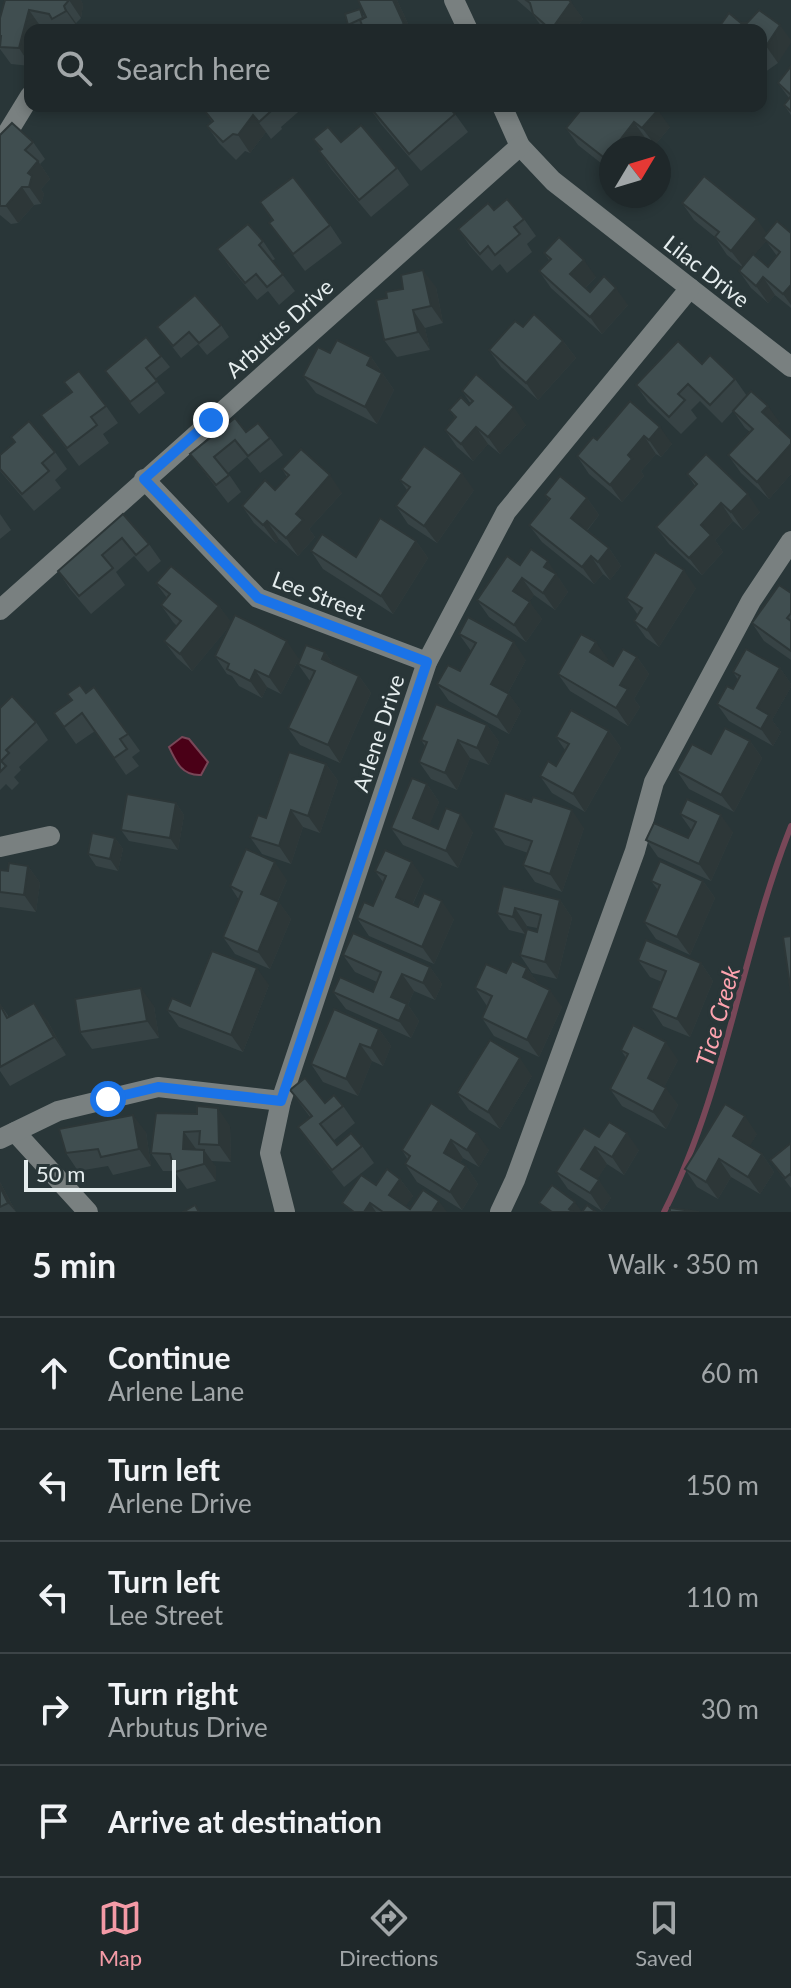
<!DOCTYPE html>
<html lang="en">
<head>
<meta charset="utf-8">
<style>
  body { margin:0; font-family:Lato,sans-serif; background:#2c3436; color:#f1f3f6 }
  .compass { position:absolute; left:599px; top:136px; width:72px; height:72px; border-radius:50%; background:#1f282a; box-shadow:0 4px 12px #0003; rotate:52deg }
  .scale { position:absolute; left:24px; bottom:20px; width:152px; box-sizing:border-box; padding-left:8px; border:4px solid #e5edee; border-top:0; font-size:22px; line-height:28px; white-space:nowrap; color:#e5edee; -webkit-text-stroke:6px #293638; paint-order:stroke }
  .stop { position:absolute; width:24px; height:24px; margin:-18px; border:6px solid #1a73e8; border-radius:50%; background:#fff }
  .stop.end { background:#1a73e8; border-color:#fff; box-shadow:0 2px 8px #0008 }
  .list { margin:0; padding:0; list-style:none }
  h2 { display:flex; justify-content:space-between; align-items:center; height:104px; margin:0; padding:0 32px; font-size:34px }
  h2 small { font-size:26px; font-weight:400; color:#a1a6a8 }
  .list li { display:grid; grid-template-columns:52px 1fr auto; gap:24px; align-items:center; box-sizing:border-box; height:112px; padding:0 32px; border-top:2px solid #3c4447 }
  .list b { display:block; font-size:30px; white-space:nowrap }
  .list p { margin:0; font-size:26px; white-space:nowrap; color:#a1a6a8 }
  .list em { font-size:26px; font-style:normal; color:#a1a6a8 }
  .icon { flex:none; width:44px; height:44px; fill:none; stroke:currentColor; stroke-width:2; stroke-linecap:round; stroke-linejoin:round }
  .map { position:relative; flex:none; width:791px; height:1212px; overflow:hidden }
  .search { position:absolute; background:#1f282a; box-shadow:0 4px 12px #0003; left:24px; right:24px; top:24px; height:88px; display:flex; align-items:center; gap:20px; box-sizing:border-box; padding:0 28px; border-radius:16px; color:#a1a6a8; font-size:30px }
  .sheet { height:664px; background:#1f282a }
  nav { display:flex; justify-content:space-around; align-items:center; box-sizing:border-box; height:112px; border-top:2px solid #3c4447; background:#1f282a; font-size:22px; color:#a1a6a8 }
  nav a { display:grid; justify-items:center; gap:4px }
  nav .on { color:#f49aa6 }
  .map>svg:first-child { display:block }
  .water { fill:#4a0017; stroke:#784758; stroke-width:2 }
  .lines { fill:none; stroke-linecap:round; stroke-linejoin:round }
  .stream { stroke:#784758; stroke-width:6 }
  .minor { stroke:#798080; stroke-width:20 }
  .wall { fill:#374345; fill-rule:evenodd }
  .shaded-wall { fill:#2d3738 }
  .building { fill:#404e50; stroke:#2d3738; stroke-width:2 }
  .route { stroke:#1a73e8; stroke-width:10 }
  .labels { text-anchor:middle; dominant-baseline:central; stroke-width:7; stroke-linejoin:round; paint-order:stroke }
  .street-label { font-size:22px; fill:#e5edee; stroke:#293638 }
  .water-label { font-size:24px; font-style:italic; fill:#fea3af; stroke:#293638 }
</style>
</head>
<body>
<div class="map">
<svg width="791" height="1212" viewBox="0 0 791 1212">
  <rect width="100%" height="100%" fill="#293638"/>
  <path class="water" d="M 182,737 L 189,739 L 208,762 L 201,775 C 182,776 176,762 169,747 Z"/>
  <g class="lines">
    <path class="stream" d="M 664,1212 C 726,1090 741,952 791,826"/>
    <g class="minor">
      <polyline points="454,0 468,30"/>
      <polyline points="502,106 520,146 553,181 791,367"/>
      <polyline points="0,145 30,96"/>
      <polyline points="144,479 258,598 427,662"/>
      <polyline points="0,610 520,146"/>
      <polyline points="0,847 50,836"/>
      <polyline points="15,1132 88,1212"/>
      <polyline points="0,1139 58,1111 158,1087 281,1101"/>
      <polyline points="285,1212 270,1153 281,1101 427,662 506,512 690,288"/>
      <polyline points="500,1212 515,1180 635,851 654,782 751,601 791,541"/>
    </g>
  </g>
  <g class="wall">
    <polygon points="5,0 81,0 83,5 81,18 76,23 78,28 74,30 55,30 41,27 30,30 30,66 11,64 0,49 0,18"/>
    <polygon points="397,0 411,30 364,30 363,27 352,30 348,25 364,15 365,18"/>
    <polygon points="517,0 569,0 583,19 575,30 544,30 532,13"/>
    <polygon points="741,23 780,25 778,63 761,75 761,30"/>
    <polygon points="791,66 791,115 784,105 789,98 778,83"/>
    <polygon points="209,106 305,106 281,127 282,129 271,139 266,132 250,153 245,151 236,160 219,143 207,126 212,122 204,110"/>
    <polygon points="584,106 670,127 655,145 646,139 639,148 611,148 611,171 578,145 566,128"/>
    <polygon points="369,107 455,114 468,132 421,171 381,124"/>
    <polygon points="313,139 341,142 397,168 409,185 371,217 331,169 319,151 321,150"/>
    <polygon points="0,141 33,142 45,159 40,164 50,179 41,189 44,194 41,204 34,205 18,223 11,224 0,215"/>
    <polygon points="260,202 330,225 342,243 305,271 269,223 272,220"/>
    <path d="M 682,203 L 767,233 L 791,233 L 791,308 L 775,295 L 768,303 L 751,288 L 739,271 L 742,267 L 727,255 L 715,237 L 694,220 ZM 766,241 L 777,256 L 768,267 L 754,255 Z"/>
    <polygon points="494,210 524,219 536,236 527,244 532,252 507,273 500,264 492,271 470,246 458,229"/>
    <polygon points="263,241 275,259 272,261 295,291 279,305 268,291 257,300 229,266 217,249"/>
    <polygon points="544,253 596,277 585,288 590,292 628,305 602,334 551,288 539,271 549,260"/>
    <polygon points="436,287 443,323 425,328 430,350 397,357 384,340"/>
    <polygon points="221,325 229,337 207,355 198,344 181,358 157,327"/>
    <polygon points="523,327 563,341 576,358 538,400 501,367 489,350"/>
    <polygon points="330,353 371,357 394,390 377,424 316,393 303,376"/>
    <polygon points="161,356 170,367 155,379 165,393 139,414 105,371"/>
    <polygon points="702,364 735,379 747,396 780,423 777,426 791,439 791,474 769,499 741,473 728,455 750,432 745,428 733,411 722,423 700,401 691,410 697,418 681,434 648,402 636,385"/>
    <polygon points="64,382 106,406 118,423 103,434 109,443 79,466 41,415 71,392"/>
    <polygon points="462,391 526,425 500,454 488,444 473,461 457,447 445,430 455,418 449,410 469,405 471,404"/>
    <polygon points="630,401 672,444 661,457 656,454 641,471 644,476 622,502 589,474 577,456 597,440"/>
    <polygon points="246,432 270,438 283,455 260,473 247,457 228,473 241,492 228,503 190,454"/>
    <polygon points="11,437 55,452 67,469 55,480 61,488 34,511 0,471 0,455 15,443"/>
    <polygon points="282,469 342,493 309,529 315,537 298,556 279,539 276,543 254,523 242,506 275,490 287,477"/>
    <polygon points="687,474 760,512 743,530 733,521 715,540 723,552 702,575 669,544 656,527 695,486"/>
    <polygon points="400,480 474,490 437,543 408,524 396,506 407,490"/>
    <polygon points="545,495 587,498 599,515 587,531 609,548 621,566 610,580 603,574 594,584 542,542 529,525 549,501"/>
    <polygon points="0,514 11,530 0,539"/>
    <polygon points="123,514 149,544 161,561 148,572 134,556 116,572 125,585 91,614 70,589 58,571"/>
    <polygon points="416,541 428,558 393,614 323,569 311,551 356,557"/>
    <polygon points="520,565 560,579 560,580 568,592 555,610 534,595 529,602 542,619 526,642 489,617 477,600"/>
    <polygon points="156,583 219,606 231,623 299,659 281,694 267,687 262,698 239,686 232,676 227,674 215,656 231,624 192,671 177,658 164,641 177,626 173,622 161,605 167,598"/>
    <polygon points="696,588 659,647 646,638 634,621 638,615 626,598"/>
    <polygon points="791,593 791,660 764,641 752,623"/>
    <polygon points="459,634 526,660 508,693 521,711 509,734 449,701 437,684 460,671 471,651"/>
    <polygon points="325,652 333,664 359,676 371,693 340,763 300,745 288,728 310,681 298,664"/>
    <polygon points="637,657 649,674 634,699 640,707 628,726 570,691 558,674 608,659 606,662 613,666"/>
    <polygon points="780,668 791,684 791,687 772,720 781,732 773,746 729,721 717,704 733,689 738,680 733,672"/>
    <polygon points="94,687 140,751 132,757 139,766 126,775 95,731 76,744 54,713"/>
    <polygon points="0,708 36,722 48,740 19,767 21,770 14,777 19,783 12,790 6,784 0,790"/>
    <polygon points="487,725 499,742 489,765 470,758 457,790 431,779 419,762 425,746 421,740"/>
    <polygon points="609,731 621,748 585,812 552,793 540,776 556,766 565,750 556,737"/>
    <polygon points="750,741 762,758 734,812 689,789 677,771 711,754"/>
    <polygon points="326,764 338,781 320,833 303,827 291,864 262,854 250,837 266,818"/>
    <polygon points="427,784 439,802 429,825 438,829 473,832 458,868 403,845 391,828"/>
    <polygon points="176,803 184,815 178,850 129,841 121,830"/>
    <polygon points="680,814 733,832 711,881 658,857 646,840 688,838 692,831"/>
    <polygon points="493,828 584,828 562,892 535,882 523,865 528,853 505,845"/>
    <polygon points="115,838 123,849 118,871 96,866 88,854"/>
    <polygon points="28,866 40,883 36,912 0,907 0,870 8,871"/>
    <polygon points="375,871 424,879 413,904 454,919 434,964 369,936 357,918 373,906 383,882"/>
    <polygon points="287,880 278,901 291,919 270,969 235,954 223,937 239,900 230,886"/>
    <polygon points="651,881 703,881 715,898 690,955 656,939 644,922 658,890"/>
    <polygon points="560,900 572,918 557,979 532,973 520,955 537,932 537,928 527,926 525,934 509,930 497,913"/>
    <polygon points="343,955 430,967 442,984 435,1000 414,991 408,1005 419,1021 411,1038 346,1009 333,992 373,992 377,982 355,972"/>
    <polygon points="638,960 701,963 713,981 690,1037 663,1026 651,1008 662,982 650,977"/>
    <polygon points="527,968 539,985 562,1007 539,1057 494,1036 482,1018 487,1006 475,988 506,973"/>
    <polygon points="269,985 243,1052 179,1027 167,1010 190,1006"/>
    <polygon points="0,1004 9,1017 47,1020 66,1055 10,1086 0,1071"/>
    <polygon points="154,1006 159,1038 92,1049 80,1032"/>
    <polygon points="379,1029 391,1046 383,1066 372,1061 358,1096 323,1082 311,1064"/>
    <polygon points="621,1050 678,1060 664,1087 678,1105 666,1129 622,1106 610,1089 626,1058"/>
    <polygon points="532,1076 500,1129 469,1110 457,1093"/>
    <polygon points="290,1090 325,1103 343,1106 355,1123 333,1141 337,1145 362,1146 374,1163 344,1187 310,1144 298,1127 310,1117"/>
    <polygon points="431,1103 489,1150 479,1167 463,1158 460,1163 466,1166 478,1184 462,1210 417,1182 405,1164 408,1160 402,1150"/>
    <polygon points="197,1114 230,1126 231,1162 211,1161 216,1167 216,1181 187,1189 174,1171 163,1171 151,1153"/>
    <polygon points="146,1132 151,1166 113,1175 108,1166 78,1171 66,1153"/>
    <polygon points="757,1134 749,1146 762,1154 774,1172 760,1194 731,1177 718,1199 697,1187 685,1169"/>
    <polygon points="599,1137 639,1150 624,1175 607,1164 597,1179 611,1198 602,1211 568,1189 556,1172"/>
    <polygon points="791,1143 791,1188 770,1160"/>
    <polygon points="400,1179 413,1196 405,1206 410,1209 432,1212 354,1212 376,1185"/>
    <polygon points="0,1182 16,1212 0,1212"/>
  </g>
  <g class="shaded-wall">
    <polygon points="69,0 81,0 83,5 81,18"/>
    <polygon points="393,0 397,0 411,30 408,30 404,24"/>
    <polygon points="571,2 583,19 575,30 551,30"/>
    <polygon points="64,6 76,23 78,28 66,11"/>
    <polygon points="29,10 41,27 40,30 30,30 30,65 19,48"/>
    <polygon points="780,25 791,40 791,43 778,63 766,46"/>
    <polygon points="658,110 670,127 655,145 642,128"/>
    <polygon points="253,115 266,132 250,153 238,135"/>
    <polygon points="634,122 646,139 639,148 626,148 620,140"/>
    <polygon points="38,161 50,179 41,189 44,194 41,204 29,187 28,173"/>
    <polygon points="22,187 34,205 18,223 6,206"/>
    <polygon points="757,219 769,237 763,238 766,241 744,268 731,251"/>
    <polygon points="584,260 596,277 582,291 570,274"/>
    <polygon points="423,270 436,287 443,323 431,306"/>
    <polygon points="763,277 775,295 768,303 756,286"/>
    <polygon points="791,285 791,305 783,294"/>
    <polygon points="616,288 628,305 602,334 590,317"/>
    <polygon points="413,310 425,328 430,350 418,332"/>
    <polygon points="563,341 576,358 538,400 526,383"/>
    <polygon points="371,357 394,390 377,424 365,407 367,365"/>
    <polygon points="768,406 780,423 774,429 762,412"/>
    <polygon points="514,407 526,425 500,454 488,437"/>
    <polygon points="476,427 488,444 473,461 461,444"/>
    <polygon points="660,427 672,444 661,457 649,440"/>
    <polygon points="644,436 656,454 641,471 644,476 622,502 610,485 628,455"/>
    <polygon points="791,444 791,474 769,499 757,482"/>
    <polygon points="462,473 474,490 437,543 424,526"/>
    <polygon points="330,475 342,493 309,529 315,537 298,556 286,538 296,514"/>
    <polygon points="748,494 760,512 743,530 731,512"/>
    <polygon points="587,498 599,515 583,535 571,518"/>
    <polygon points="721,503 733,521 715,540 723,552 702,575 689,558 701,525"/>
    <polygon points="267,521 279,539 276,543 263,525"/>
    <polygon points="416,541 428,558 393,614 381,596"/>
    <polygon points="609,548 621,566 610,580 598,562"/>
    <polygon points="591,556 603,574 594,584 582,567"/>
    <polygon points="548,561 568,592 555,610 543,593 544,567"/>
    <polygon points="684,570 696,588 659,647 647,630"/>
    <polygon points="522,578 534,595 525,608 513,591"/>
    <polygon points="530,602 542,619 526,642 514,625"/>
    <polygon points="219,606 232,623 192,671 180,654"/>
    <polygon points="287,641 299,659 281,694 269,677"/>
    <polygon points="514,642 526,660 503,702 491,684"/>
    <polygon points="596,642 608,659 602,670 590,652"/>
    <polygon points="325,652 337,670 322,659"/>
    <polygon points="637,657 649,674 634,699 640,707 628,726 616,708 620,685"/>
    <polygon points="780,668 791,684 791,687 772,720 781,732 773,746 761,729 757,708"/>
    <polygon points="255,670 267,687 262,698 250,681"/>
    <polygon points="359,676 371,693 340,763 328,745"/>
    <polygon points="509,694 521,711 509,734 497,717"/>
    <polygon points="487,725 499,742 489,765 477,748"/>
    <polygon points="609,731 621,748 585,812 573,794"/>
    <polygon points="458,740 470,758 457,790 445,773"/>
    <polygon points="750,741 762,758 734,812 721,795"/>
    <polygon points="326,764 338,781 320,833 308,816"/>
    <polygon points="427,784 439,802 425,836 413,818"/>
    <polygon points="176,803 184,815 178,850 170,838"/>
    <polygon points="291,810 303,827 291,864 279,846"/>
    <polygon points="572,810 584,828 562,892 550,874"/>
    <polygon points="461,814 473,832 458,868 446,851"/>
    <polygon points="721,815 733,832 711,881 699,864"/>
    <polygon points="115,838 123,849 118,871 110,859"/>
    <polygon points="275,862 287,880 273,912 261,894"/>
    <polygon points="412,862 424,879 408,914 396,897"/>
    <polygon points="28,866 40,883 36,912 24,895"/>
    <polygon points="703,881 715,898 690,955 677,937"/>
    <polygon points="560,900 572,918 557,979 545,962"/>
    <polygon points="442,901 454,919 434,964 422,947"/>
    <polygon points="279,902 291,919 270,969 258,952"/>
    <polygon points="515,908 527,926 525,934 513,917"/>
    <polygon points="701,963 713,981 690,1037 677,1019"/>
    <polygon points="430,967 442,984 435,1000 423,983"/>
    <polygon points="257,968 269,985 243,1052 231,1035"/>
    <polygon points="527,968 539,985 523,977"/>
    <polygon points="402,974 414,991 408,1005 419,1021 411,1038 399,1021 391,997"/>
    <polygon points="141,988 154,1006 159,1038 147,1021"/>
    <polygon points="550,990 562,1007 539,1057 527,1040"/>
    <polygon points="34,1003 47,1020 66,1055 54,1037"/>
    <polygon points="379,1029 391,1046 383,1066 371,1048"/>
    <polygon points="666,1042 678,1060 660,1095 648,1078"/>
    <polygon points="360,1044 372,1061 358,1096 346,1079"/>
    <polygon points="520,1058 532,1076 500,1129 488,1112"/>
    <polygon points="666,1088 678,1105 666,1129 653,1112"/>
    <polygon points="218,1108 230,1126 231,1162 219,1145"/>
    <polygon points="133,1115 146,1132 151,1166 139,1149"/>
    <polygon points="745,1116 757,1134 745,1154 733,1136"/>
    <polygon points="184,1132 196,1149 195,1166 183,1149"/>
    <polygon points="477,1133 489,1150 479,1167 467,1150"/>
    <polygon points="627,1133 639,1150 624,1175 612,1157"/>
    <polygon points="451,1140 463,1158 456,1170 444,1153"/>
    <polygon points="595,1147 607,1164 593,1186 581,1169"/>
    <polygon points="204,1150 216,1167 216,1181 204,1164"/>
    <polygon points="762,1154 774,1172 760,1194 748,1177"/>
    <polygon points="719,1159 731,1177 718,1199 706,1182"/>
    <polygon points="466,1166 478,1184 462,1210 450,1192"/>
    <polygon points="400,1179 413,1196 401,1212 389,1195"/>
    <polygon points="599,1180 611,1198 602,1211 590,1193"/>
    <polygon points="0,1182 16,1212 8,1203 0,1187"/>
    <polygon points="439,1201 447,1212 432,1212"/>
    <polygon points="575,1202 582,1212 571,1212 569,1209"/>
    <polygon points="370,1203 376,1212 364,1212"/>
  </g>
  <g class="building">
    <polygon points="5,0 69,0 64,6 66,11 52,19 49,14 29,10 19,48 0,47 1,36 0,36 0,18"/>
    <polygon points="358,0 393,0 404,24 396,28 397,30 364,30 360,20 366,17"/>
    <polygon points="526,0 569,0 571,2 551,30 533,14 530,3"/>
    <polygon points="360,9 363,18 348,25 345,14"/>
    <polygon points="759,10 780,25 766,46 761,49 761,30 717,30 729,13 741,23 747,23"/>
    <polygon points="791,66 791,95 778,83"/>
    <polygon points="791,96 791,111 784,105"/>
    <polygon points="209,106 273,106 269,110 270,112 259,122 253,115 238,135 233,134 223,142 207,126 213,121 204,110"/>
    <polygon points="369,106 448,106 455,114 409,154"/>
    <polygon points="584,106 653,106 658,110 642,128 634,122 620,140 631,148 611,148 611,163 566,128"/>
    <polygon points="12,123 33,142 25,150 38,161 28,173 32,176 29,187 22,187 6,206 0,206 0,135"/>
    <polygon points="361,125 397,168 359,200 319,151 322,149 313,139 328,127 341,142"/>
    <polygon points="704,176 757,219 731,251 715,237 719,232 682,203"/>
    <polygon points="293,177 330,225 293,254 269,223 273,220 260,202"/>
    <polygon points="507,199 524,219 514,227 520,234 495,255 488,246 480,254 458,229 488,203 494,210"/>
    <polygon points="777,221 791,233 791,285 783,294 763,277 756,286 739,271 753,254 768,267 780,252 763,238"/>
    <polygon points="248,224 263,241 259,245 283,274 267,287 256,274 245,283 217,249"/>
    <polygon points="559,237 584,260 570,274 590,292 604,276 616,288 590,317 539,271 551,259 544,253"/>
    <polygon points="423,270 431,306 413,310 418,332 384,340 376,300 387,298 386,292 403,289 401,275"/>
    <polygon points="195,295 221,325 199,343 189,332 173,346 157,327"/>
    <polygon points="534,314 563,341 526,383 489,350 515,321 523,327"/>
    <polygon points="146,337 161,356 146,368 157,381 130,402 105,371"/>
    <polygon points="337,340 371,357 367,365 382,373 365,407 303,376 318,347 330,353"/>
    <polygon points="678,341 702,364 710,355 735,379 710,405 688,384 678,394 685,400 669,417 636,385"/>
    <polygon points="79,371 106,406 91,417 97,425 67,448 41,415 72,392 64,382"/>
    <polygon points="476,374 514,407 488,437 476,427 461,444 445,430 456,417 449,410 461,397 469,405 473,401 462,391"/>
    <polygon points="751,391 768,406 762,412 791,439 791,444 757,482 728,455 753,429 733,411"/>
    <polygon points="630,401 660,427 649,440 644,436 628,455 632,459 610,485 577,456 593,437 597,440"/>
    <polygon points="235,418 246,432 258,423 270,438 248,456 235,440 214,457 229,475 216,485 190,454"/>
    <polygon points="29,421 55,452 42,463 49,471 22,494 0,469 0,455 15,442 11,437"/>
    <polygon points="424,446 462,473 424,526 396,506 410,487 400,480"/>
    <polygon points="301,449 330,475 296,514 303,520 286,538 267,521 263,525 242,506 265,480 275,490 289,475 282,469"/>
    <polygon points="706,454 748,494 731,512 721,503 701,525 711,535 689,558 656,527 697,484 687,474"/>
    <polygon points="560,476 587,498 571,518 609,548 598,562 591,556 582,567 529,525 550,499 545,495"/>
    <polygon points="123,514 149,544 136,555 122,538 102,555 113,568 79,596 58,571"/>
    <polygon points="380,518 416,541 381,596 311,551 322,534 356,557"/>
    <polygon points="531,549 548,561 544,567 556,574 543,593 522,578 513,591 530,602 514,625 477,600 507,556 520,565"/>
    <polygon points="655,552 684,570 647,630 634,621 642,608 626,598"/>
    <polygon points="171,566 219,606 180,654 164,641 181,621 161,605 170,594 156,583"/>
    <polygon points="779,585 791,593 791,613 787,618 791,621 791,651 752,623"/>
    <polygon points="235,615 287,641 269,677 255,670 250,681 227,669 229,664 215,656"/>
    <polygon points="468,617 514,642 491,684 509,694 497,717 437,684 448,665 460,671 476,643 459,634"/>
    <polygon points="581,634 596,642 590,652 613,666 623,649 637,657 620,685 628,689 616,708 558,674"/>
    <polygon points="306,645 325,652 322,659 359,676 328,745 288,728 315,671 298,664"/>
    <polygon points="746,649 780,668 757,708 769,715 761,729 717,704 727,686 733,689 740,676 733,672"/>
    <polygon points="80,685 86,693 94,687 128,734 120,739 127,749 114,758 82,713 64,727 54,713 72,700 67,694"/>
    <polygon points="12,696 36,722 6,750 9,753 1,761 6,766 0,772 0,708"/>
    <polygon points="436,704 487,725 477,748 458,740 445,773 419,762 427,742 421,740"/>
    <polygon points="571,710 609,731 573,794 540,776 548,761 556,766 569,744 556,737"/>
    <polygon points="725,728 750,741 721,795 677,771 692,744 711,754"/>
    <polygon points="289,752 326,764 308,816 291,810 279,846 250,837 258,815 266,818"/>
    <polygon points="412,778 427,784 413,818 438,829 446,808 461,814 446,851 391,828"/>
    <polygon points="505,793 531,802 533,797 572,810 550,874 523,865 532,841 493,828"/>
    <polygon points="127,794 176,803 170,838 121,830"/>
    <polygon points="687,799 721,815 699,864 646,840 654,823 688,838 696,822 680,814"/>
    <polygon points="92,833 115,838 110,859 88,854"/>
    <polygon points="246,849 275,862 261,894 279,902 258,952 223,937 242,892 230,886"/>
    <polygon points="385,850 412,862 396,897 418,907 424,893 442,901 422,947 357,918 364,902 373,906 386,876 375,871"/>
    <polygon points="660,861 703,881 677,937 644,922 660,885 651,881"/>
    <polygon points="9,863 28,866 24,895 0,892 0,870 8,871"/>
    <polygon points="503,886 560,900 545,962 520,955 527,929 537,932 541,915 515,908 513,917 497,913"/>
    <polygon points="353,933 430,967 423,983 402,974 391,997 407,1004 399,1021 333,992 340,977 373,992 381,972 343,955"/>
    <polygon points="791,936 791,993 783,937"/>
    <polygon points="646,940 701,963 677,1019 651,1008 666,971 638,960"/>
    <polygon points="212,951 257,968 231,1035 167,1010 172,998 190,1006"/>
    <polygon points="512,961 527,968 523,977 550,990 527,1040 482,1018 492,996 475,988 486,964 506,973"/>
    <polygon points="141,988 147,1021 80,1032 75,999"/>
    <polygon points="34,1003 54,1037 0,1067 0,1005 7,1018"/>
    <polygon points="334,1009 379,1029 371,1048 360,1044 346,1079 311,1064"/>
    <polygon points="633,1025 666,1042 648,1078 666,1088 653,1112 610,1089 628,1054 621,1050"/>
    <polygon points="490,1040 520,1058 488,1112 457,1093"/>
    <polygon points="305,1078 325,1103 334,1095 343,1106 320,1124 337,1145 351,1133 362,1146 332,1170 298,1127 312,1116 290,1090"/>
    <polygon points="431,1103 477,1133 467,1150 451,1140 444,1153 466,1166 450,1192 405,1164 410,1156 402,1150"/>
    <polygon points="725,1104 745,1116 733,1136 762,1154 748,1177 719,1159 706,1182 685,1169"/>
    <polygon points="197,1106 218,1108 219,1145 199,1144 200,1131 184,1132 183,1149 204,1150 204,1164 175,1172 170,1154 151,1153 156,1113 197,1114"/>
    <polygon points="133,1115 139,1149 101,1157 98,1149 66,1153 59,1129"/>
    <polygon points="609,1122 627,1133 612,1157 595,1147 581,1169 599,1180 590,1193 556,1172 584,1128 599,1137"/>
    <polygon points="791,1143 791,1175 790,1174 785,1178 770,1160"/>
    <polygon points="387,1169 400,1179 389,1195 410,1209 423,1190 439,1201 432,1212 383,1212 370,1203 364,1212 354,1212 342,1203 361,1175 376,1185"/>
    <polygon points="552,1185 575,1202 569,1209 573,1212 552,1212 539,1203"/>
    <polygon points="0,1187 8,1203 0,1207"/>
    <polygon points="195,1205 199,1212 183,1212"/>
    <polygon points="587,1205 596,1212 582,1212"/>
    <polygon points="670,1208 699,1212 670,1212"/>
  </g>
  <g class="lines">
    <polyline class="route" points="108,1099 158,1087 281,1101 427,662 258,598 144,479 211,420"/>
  </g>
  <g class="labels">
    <g class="street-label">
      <text transform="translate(707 271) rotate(38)">Lilac Drive</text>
      <text transform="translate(279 328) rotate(-42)">Arbutus Drive</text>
      <text transform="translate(319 595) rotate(21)">Lee Street</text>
      <text transform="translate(378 733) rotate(-72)">Arlene Drive</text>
    </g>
    <g class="water-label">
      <text transform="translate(717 1016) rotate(-74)">Tice Creek</text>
    </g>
  </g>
</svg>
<svg class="compass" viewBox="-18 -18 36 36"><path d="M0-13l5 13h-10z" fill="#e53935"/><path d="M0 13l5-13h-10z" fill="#a1a6a8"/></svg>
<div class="scale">50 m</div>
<div class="stop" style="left:108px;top:1099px"></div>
<div class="stop end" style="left:211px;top:420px"></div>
<div class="search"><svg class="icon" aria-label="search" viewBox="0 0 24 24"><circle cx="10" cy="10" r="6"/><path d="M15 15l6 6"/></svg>Search here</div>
</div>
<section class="sheet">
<h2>5 min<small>Walk · 350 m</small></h2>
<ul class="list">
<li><svg class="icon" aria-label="ahead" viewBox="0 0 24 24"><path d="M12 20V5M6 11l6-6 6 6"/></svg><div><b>Continue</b><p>Arlene Lane</p></div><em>60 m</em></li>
<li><svg class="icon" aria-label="left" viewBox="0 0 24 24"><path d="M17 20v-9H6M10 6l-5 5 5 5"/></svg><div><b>Turn left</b><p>Arlene Drive</p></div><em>150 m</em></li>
<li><svg class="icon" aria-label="left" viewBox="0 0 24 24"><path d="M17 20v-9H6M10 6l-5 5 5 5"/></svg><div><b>Turn left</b><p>Lee Street</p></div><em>110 m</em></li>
<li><svg class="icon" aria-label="right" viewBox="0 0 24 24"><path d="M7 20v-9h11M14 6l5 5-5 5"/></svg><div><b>Turn right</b><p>Arbutus Drive</p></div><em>30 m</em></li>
<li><svg class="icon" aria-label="arrive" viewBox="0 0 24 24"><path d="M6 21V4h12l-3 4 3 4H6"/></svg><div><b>Arrive at destination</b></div></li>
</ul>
</section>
<nav>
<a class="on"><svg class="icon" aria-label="map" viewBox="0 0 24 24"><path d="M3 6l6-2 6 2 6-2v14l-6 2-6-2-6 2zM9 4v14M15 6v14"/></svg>Map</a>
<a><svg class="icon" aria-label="directions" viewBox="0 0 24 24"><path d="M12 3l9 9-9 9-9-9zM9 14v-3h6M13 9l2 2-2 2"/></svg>Directions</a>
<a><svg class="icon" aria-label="saved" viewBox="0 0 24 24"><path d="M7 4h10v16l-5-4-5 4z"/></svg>Saved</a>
</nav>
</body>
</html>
